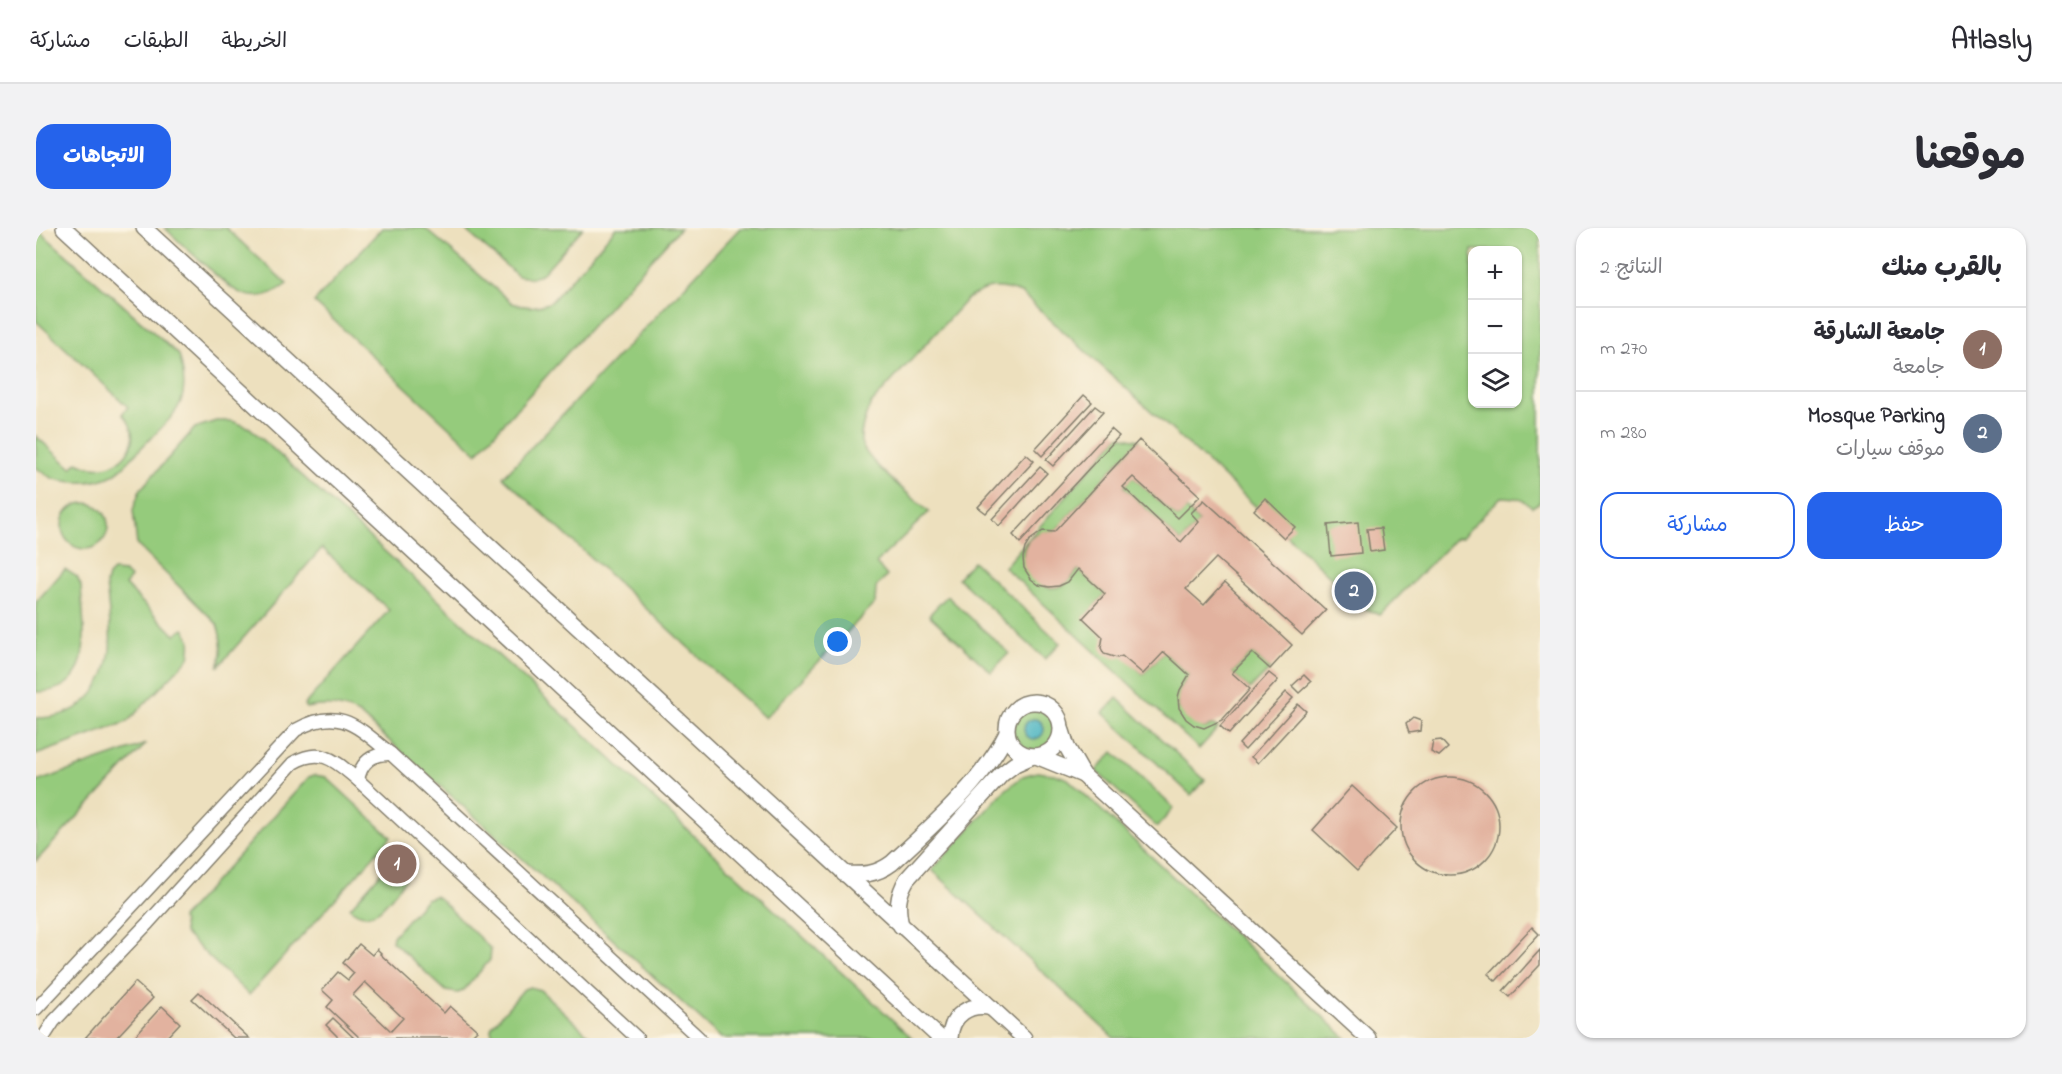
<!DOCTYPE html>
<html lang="ar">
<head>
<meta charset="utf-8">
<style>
  body { margin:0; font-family:"Indie Flower","Playpen Sans Arabic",sans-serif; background:#f2f2f3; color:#2b2b33; direction:rtl }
  .controls { position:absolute; right:18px; top:18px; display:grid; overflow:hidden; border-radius:12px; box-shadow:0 2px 4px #0004 }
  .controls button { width:54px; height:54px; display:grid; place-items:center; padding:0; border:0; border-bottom:2px solid #e1e1e2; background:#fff; color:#2b2b33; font:30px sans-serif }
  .you { position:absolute; left:802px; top:414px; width:21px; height:21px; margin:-15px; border:4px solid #fff; border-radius:50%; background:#1a73e8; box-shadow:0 0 0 9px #1a73e833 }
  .badge { display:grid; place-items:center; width:39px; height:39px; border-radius:50%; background:#2563eb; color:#fff; font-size:20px; font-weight:700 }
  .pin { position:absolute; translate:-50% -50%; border:3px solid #fff; box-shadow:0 2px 6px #0006 }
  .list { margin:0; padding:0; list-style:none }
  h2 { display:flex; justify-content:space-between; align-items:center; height:78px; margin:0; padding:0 24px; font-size:26px }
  h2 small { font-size:20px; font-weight:400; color:#7c7c81 }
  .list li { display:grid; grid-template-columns:39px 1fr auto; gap:18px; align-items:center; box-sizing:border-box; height:84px; padding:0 24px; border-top:2px solid #e1e1e2 }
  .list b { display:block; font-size:22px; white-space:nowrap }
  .list p { margin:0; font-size:20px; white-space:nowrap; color:#7c7c81 }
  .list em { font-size:20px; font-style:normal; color:#7c7c81 }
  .actions { display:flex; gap:12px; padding:18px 24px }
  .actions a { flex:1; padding:14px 0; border:2px solid #2563eb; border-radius:18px; text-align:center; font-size:21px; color:#2563eb }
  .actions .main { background:#2563eb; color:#fff }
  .icon { flex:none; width:33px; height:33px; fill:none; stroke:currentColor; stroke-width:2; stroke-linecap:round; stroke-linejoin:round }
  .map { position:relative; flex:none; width:1504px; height:810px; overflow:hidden; direction:ltr; border-radius:18px }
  header { display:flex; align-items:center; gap:36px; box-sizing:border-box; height:84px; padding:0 30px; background:#fff; border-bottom:2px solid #e1e1e2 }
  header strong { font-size:28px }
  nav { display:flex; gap:33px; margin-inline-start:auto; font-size:21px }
  .intro { display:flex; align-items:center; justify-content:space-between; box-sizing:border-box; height:144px; padding:0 36px }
  h1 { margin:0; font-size:42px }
  .button { padding:15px 27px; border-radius:18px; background:#2563eb; color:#fff; font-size:21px; font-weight:700 }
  main { display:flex; gap:36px; padding:0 36px }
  aside { flex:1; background:#fff; border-radius:18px; box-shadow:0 2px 4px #0004 }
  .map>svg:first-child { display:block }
  .green { fill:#95cb7c; stroke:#58744c; stroke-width:1.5; fill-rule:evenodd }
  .water { fill:#46b4c2; stroke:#31686f; stroke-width:1.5 }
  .building { fill:#e2b29f; fill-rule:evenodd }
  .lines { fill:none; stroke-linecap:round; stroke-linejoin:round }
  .minor-casing { stroke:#847e6d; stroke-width:15 }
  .tertiary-casing { stroke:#847e6d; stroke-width:18 }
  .minor { stroke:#fff; stroke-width:12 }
  .tertiary { stroke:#fff; stroke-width:15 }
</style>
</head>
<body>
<header>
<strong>Atlasly</strong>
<nav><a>الخريطة</a><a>الطبقات</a><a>مشاركة</a></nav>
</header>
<div class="intro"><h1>موقعنا</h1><a class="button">الاتجاهات</a></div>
<main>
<aside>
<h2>بالقرب منك<small>النتائج: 2</small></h2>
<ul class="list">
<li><span class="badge" style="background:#8d6e63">1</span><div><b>جامعة الشارقة</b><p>جامعة</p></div><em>270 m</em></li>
<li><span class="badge" style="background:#5c6f8a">2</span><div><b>Mosque Parking</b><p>موقف سيارات</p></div><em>280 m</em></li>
</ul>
<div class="actions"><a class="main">حفظ</a><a>مشاركة</a></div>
</aside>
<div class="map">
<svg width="1504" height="810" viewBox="0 0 1504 810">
  <rect width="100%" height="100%" fill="#fcf5e5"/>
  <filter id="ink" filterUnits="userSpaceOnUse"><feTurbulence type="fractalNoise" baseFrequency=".0167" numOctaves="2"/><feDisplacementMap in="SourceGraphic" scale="12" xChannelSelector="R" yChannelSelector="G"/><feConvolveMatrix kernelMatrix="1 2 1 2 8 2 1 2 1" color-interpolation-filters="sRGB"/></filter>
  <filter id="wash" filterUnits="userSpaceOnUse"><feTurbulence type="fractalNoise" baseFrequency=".008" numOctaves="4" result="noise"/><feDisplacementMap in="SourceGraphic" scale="24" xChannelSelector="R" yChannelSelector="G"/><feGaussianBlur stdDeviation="1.35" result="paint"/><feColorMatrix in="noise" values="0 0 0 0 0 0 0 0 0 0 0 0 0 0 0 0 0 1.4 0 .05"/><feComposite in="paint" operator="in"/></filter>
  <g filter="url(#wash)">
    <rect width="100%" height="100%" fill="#ede0be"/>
    <g class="green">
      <path d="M 0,0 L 143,127 C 157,175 140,185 108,217 C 97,228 85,245 70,250 C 55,256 31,255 16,250 C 10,247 5,243 0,240 L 0,208 L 35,240 L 41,234 C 79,254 115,214 86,186 L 92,179 L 0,93 Z"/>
      <path d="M 129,0 L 190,0 L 251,56 C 215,84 194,60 167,35 C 154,24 141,12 129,0 Z"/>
      <path d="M 346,0 L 389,0 L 476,75 C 491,80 500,80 515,74 L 580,0 L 644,0 L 441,225 L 278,74 Z"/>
      <polygon points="427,0 547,0 507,45 496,50 482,48"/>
      <path d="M 704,0 L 1504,0 L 1504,274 L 1496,279 C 1486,270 1478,269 1465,269 L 1426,309 L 1420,310 L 1344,387 L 1328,380 L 1201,261 L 985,65 C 961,57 953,57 931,71 L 834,177 C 830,188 824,201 825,213 C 827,231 878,270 893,284 L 840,335 L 851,348 L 840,359 L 839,375 L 729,490 L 467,249 ZM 1436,22 L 1482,22 L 1482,176 L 1436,176 Z"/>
      <path d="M 180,193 L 196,193 L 214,200 L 531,490 L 876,810 L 685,810 L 552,689 L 323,486 C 304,477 290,476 270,480 L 268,477 L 353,382 L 286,320 L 182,439 C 187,423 186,411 181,396 L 101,317 L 97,282 L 104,262 L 159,200 Z"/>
      <path d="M 1083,208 L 1103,212 L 1018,304 C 954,301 1006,400 1042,341 L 1069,366 L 1048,390 L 1107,446 L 1128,424 L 1153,447 C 1145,458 1141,466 1143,480 L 1168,500 L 1178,497 L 1182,500 L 1163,521 L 968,339 Z"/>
      <polygon points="1097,249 1142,290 1150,281 1163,294 1145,314 1087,259"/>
      <circle cx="49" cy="298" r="23"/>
      <polygon points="937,333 1024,415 1009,431 922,350"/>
      <path d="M 29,341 L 41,349 L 45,358 C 47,399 62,464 0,464 L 0,374 Z"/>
      <path d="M 77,343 L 88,344 L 95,350 L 89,357 L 139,407 L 148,401 C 156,410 155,417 153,430 L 91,494 L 0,527 L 0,490 C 43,490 69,464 74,422 C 76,401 72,377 70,356 L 72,348 Z"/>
      <polygon points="911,368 973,425 955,444 893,387"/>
      <polygon points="1216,425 1234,441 1214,461 1196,445"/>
      <polygon points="1081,470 1169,552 1155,567 1067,485"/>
      <circle cx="998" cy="501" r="21"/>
      <polygon points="110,516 0,633 0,554"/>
      <polygon points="1077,524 1138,580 1121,599 1060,543"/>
      <polygon points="1001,544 1018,546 1032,551 1310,810 1078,810 896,642 967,564 987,548"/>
      <polygon points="278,547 290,549 355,609 213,767 148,705 146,690 273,549"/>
      <path d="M 359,629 L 368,637 L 369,652 C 354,670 338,701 314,680 Z"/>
      <polygon points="399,668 403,670 455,721 454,732 427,763 422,765 410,763 356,713 357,708 390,671"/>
      <polygon points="494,759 504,762 556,810 458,810 455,802 456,798 488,761"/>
    </g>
    <circle class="water" cx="998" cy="501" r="10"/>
    <g id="blocks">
      <g class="building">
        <polygon points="1048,167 1056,174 1006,228 999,221"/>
        <polygon points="1059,178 1067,184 1017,238 1010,232"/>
        <polygon points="1075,201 1083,208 984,315 977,307"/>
        <polygon points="1103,212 1164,268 1142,290 1097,249 1087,259 1145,314 1163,294 1155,285 1168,272 1290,382 1266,407 1180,330 1150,361 1168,377 1189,354 1256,417 1234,441 1216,425 1196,445 1214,461 1186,492 1168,500 1158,497 1150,491 1143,480 1142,469 1144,462 1153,447 1128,424 1107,446 1086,428 1081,430 1068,426 1065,420 1067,409 1047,390 1069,366 1042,341 1032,354 1023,358 1013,359 1003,357 995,351 988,340 987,330 989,320 994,312 1007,303 1018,304"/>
        <polygon points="990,226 998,233 950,285 942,279"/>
        <polygon points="1004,239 1011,245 963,298 956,291"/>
        <polygon points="1229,270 1259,299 1248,310 1218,282"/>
        <polygon points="1322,294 1325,325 1295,328 1292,297"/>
        <polygon points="1345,300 1348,322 1334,324 1331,301"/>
        <polygon points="1233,445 1242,452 1193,506 1184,498"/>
        <polygon points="1268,447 1275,454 1263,465 1256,458"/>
        <polygon points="1250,464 1257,470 1209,522 1203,516"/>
        <polygon points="1262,476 1270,483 1222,535 1215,529"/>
        <polygon points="1377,490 1385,493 1384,503 1373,505 1370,496"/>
        <polygon points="1405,512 1412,520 1403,528 1395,524 1397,513"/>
        <circle cx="1414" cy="598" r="49"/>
        <polygon points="1316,558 1361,600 1321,643 1277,602"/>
        <polygon points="1496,699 1503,706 1460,753 1452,746"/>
        <path d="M 323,716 L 336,727 L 341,721 L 345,725 L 344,726 L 408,785 L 414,778 L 441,802 L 433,810 L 324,810 L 291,779 L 297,772 L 286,762 L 302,744 L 312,752 L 318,745 L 307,735 ZM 329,754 L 367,790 L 355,803 L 317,767 Z"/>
        <polygon points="1504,722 1504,737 1474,769 1467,763"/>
        <polygon points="99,754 117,770 80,810 49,810"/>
        <polygon points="163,764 213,810 198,810 156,771"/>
        <polygon points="126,778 144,795 130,810 97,810"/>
        <polygon points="297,790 318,810 303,810 290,797"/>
      </g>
    </g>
  </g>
  <g filter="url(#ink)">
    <use href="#blocks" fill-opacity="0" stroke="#847e6d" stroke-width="1.5"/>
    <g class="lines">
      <defs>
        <g id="minor">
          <path d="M 322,552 C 325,534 336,525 355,526"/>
          <path d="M 0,781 L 260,502 C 303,477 322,499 355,526 L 663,810"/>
          <path d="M 7,810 L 18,793 L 112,695 L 257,535 C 287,518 300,534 322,552 L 601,810"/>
        </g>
        <g id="tertiary">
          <polyline points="28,0 904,810"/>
          <polyline points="108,0 988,810"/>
          <circle cx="998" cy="501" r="27"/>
          <polyline points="1026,503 1031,519 1047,547 1332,810"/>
          <polyline points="1000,528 1047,547"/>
          <path d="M 808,646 C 827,647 840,647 856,635 C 894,600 949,551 971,505"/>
          <path d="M 865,698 C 861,679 861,668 871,651 L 966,546 L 979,536 L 997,528"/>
          <path d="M 914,810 C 915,787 934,774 956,780"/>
        </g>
      </defs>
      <use href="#minor" class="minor-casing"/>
      <use href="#tertiary" class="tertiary-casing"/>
      <use href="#minor" class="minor"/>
      <use href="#tertiary" class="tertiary"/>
    </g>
  </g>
</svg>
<div class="controls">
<button>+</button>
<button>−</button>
<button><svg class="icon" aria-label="layers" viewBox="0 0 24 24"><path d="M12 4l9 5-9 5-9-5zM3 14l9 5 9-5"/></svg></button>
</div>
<div class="you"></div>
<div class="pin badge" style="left:361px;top:636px;background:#8d6e63">1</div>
<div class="pin badge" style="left:1318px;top:363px;background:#5c6f8a">2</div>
</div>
</main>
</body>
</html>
